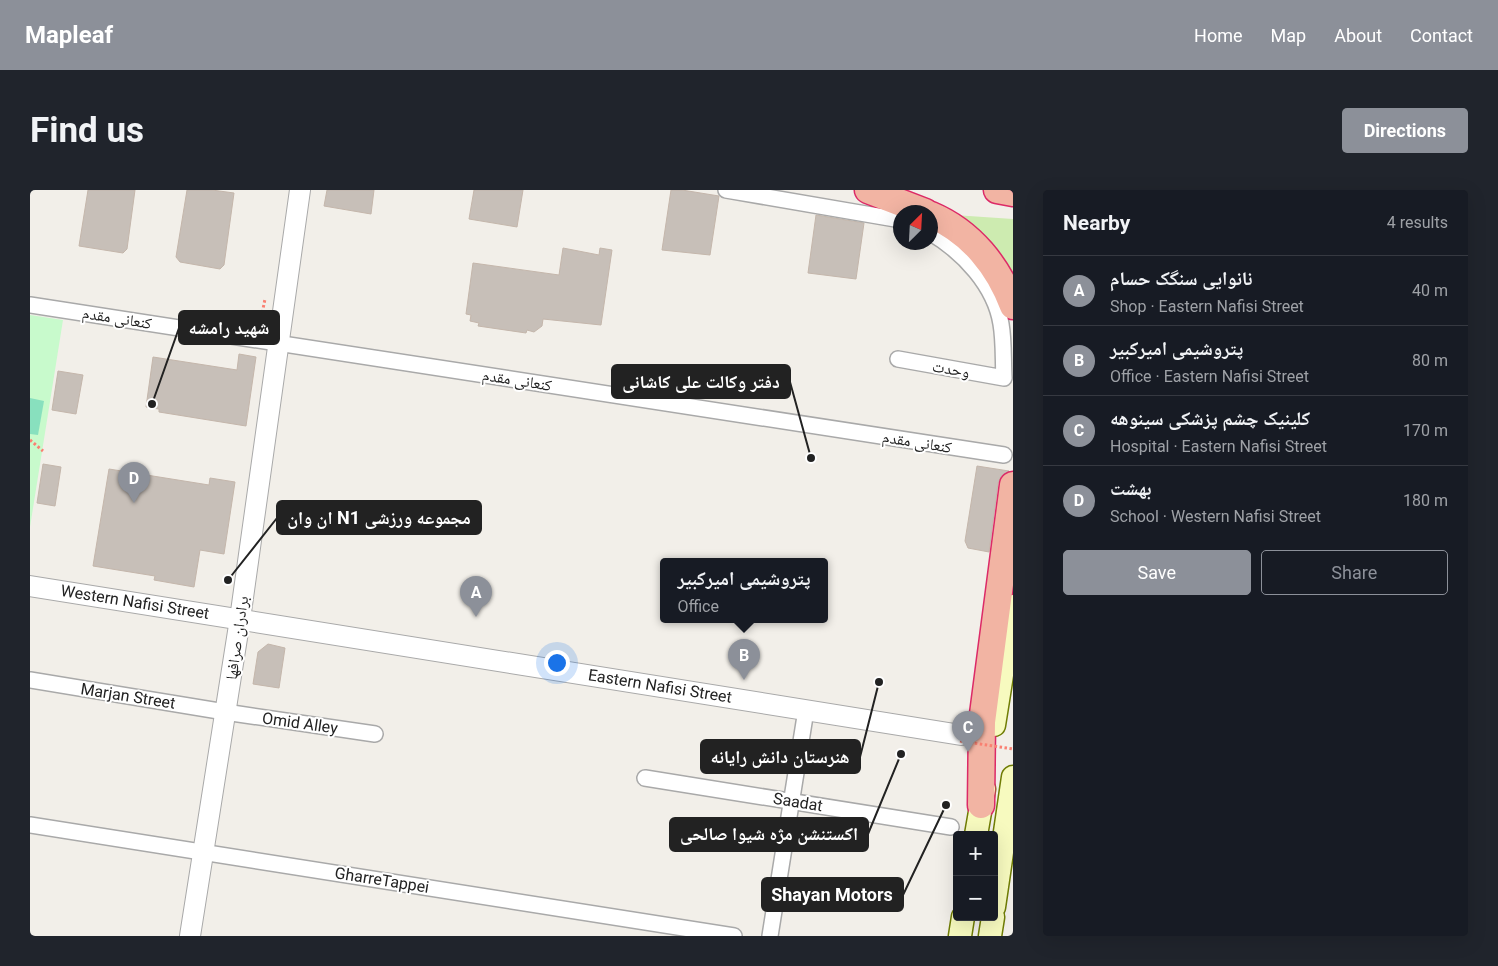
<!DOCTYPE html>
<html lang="en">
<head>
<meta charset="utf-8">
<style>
  body { margin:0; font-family:Roboto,"Noto Naskh Arabic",sans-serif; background:#20242c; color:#f1f3f6 }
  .controls { position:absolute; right:15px; bottom:15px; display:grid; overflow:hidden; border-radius:5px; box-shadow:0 5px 20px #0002 }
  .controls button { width:45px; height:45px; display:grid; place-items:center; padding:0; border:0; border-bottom:1px solid #363941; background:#171b24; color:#f1f3f6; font:25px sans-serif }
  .compass { position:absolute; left:863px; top:15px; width:45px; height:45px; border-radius:50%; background:#171b24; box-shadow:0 5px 20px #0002; rotate:24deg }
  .you { position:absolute; left:526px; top:472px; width:18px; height:18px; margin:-12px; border:4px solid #fff; border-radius:50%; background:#1a73e8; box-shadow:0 0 0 8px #1a73e833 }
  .badge { display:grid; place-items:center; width:32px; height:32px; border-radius:50%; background:#8c9099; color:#fff; font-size:16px; font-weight:700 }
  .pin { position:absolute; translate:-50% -41px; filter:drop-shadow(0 1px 2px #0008) }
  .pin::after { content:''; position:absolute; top:26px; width:18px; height:15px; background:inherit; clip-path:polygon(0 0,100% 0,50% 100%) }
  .popup { position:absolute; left:630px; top:368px; width:168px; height:65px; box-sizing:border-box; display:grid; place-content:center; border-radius:5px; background:#171b24; filter:drop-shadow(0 1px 4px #0005); font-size:16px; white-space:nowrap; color:#9ea1a6 }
  .popup b { font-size:19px; color:#f1f3f6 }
  .popup::after { content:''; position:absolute; left:50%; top:100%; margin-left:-10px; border:10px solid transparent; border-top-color:#171b24 }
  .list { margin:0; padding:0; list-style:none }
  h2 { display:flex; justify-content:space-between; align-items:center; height:65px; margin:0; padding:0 20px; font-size:21px }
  h2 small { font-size:16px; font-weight:400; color:#9ea1a6 }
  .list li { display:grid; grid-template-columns:32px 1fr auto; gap:15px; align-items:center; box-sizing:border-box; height:70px; padding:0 20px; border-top:1px solid #363941 }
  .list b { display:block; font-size:19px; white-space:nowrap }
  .list p { margin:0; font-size:16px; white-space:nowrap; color:#9ea1a6 }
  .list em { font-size:16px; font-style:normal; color:#9ea1a6 }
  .actions { display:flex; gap:10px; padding:15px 20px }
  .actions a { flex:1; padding:11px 0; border:1px solid #8c9099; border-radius:5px; text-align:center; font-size:18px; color:#8c9099 }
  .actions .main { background:#8c9099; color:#fff }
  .map { position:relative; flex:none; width:983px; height:746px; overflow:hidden; border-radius:5px }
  header { display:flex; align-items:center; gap:30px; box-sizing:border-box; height:70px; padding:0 25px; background:#8c9099; color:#fff }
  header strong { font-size:24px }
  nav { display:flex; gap:28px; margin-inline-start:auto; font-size:18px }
  .intro { display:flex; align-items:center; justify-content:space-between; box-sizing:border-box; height:120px; padding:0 30px }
  h1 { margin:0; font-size:35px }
  .button { padding:12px 22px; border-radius:5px; background:#8c9099; color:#fff; font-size:18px; font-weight:700 }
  main { display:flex; gap:30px; padding:0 30px }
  aside { flex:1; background:#171b24; border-radius:5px; box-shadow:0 5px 20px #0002 }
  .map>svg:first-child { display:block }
  .grass { fill:#cdebb0 }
  .park { fill:#c8facc }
  .pitch { fill:#88e0be }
  .building { fill:#c7bfb8; stroke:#c4b6ab }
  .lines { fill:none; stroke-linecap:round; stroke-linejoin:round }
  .minor-casing { stroke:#a9a9a9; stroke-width:18 }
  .tertiary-casing { stroke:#a9a9a9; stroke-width:22 }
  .secondary-casing { stroke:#707d05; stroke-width:25 }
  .trunk-casing { stroke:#dc2a67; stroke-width:29 }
  .path { stroke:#fa8072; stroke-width:3; stroke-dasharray:2.5 2.5; stroke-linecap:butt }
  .minor { stroke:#fff; stroke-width:15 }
  .tertiary { stroke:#fff; stroke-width:20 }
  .secondary { stroke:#f7fabf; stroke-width:22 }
  .trunk { stroke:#f2b4a3; stroke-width:26 }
  .path-bridge { stroke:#fa8072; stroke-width:3; stroke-dasharray:2.5 2.5; stroke-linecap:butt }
  .labels { text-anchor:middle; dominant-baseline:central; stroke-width:4; stroke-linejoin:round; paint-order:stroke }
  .street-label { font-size:16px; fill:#222; stroke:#fff }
  .leader { fill:none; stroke:#222; stroke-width:2 }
  .callout-dot { fill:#222; stroke:#fff; stroke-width:2 }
  .callout { fill:#222; stroke:#222; stroke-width:2 }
  .callout-label { font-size:18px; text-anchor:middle; font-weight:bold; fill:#fff }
</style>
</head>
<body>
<header>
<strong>Mapleaf</strong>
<nav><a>Home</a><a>Map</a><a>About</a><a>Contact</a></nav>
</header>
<div class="intro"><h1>Find us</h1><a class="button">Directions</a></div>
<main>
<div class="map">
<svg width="983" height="746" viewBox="0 0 983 746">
  <rect width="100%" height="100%" fill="#f2efe9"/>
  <polygon class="grass" points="924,25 983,29 983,91"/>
  <polygon class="park" points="0,125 33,130 0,337"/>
  <polygon class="pitch" points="0,208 14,211 8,245 0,244"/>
  <g class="building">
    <polygon points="58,0 105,0 97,59 93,63 49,56"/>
    <polygon points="157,0 182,0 204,3 194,75 190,79 150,72 146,67"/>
    <polygon points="297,0 344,0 341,24 294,16"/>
    <polygon points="444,0 493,0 487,37 439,29"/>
    <polygon points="641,0 652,0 689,6 680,65 632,60"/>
    <polygon points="786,25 834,33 826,89 778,83"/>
    <polygon points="533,58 569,65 570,58 582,60 571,135 513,129 512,136 504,142 497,140 496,143 448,136 449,133 440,131 441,125 436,124 443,73 529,85"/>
    <polygon points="209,164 226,167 216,236 129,222 129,219 116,217 123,167 207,180"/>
    <polygon points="28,181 53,185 46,224 22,220"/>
    <polygon points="13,274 31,277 25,316 7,313"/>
    <polygon points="947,276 979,281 971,286 968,293 959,362 938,358 935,351"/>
    <polygon points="79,279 179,295 180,288 205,292 194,364 170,360 164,397 124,390 125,386 63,376"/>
    <polygon points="238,454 255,458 249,498 223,494 228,462"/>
  </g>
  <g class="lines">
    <defs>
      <g id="minor">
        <polyline points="696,0 871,30"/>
        <polyline points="0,115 974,265"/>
        <path d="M 868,169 L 974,188 C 973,170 974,151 971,134 C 965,96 933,62 901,43"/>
        <polyline points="0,490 195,522 345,544"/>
        <polyline points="615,588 921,637"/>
        <polyline points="0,635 704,746"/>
        <polyline points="740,746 776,520"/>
      </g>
      <g id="tertiary">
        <polyline points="0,396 931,545"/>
        <polyline points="160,746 210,429 270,0"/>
      </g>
      <g id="secondary">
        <polyline points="964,535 983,416"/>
        <polyline points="946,645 954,599"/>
        <polyline points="964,717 983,587"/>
        <polyline points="930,746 933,727"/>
        <polyline points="960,746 963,727"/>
      </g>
      <g id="trunk">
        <polyline points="838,0 895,22"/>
        <polyline points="967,0 983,3"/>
        <path d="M 901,25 C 941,42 968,76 983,116"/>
        <polyline points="951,615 952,532 983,295"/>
      </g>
    </defs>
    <use href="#minor" class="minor-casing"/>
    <use href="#tertiary" class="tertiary-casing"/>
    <use href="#secondary" class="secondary-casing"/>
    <use href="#trunk" class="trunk-casing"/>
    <g class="path">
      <polyline points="227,133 230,134 235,109"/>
      <polyline points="0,250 13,261"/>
    </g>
    <use href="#minor" class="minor"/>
    <use href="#tertiary" class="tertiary"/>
    <use href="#secondary" class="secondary"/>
    <use href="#trunk" class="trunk"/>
    <polyline class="path-bridge" points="930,551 983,559"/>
  </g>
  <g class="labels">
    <g class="street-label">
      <text transform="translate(87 128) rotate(9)">کنعانی مقدم</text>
      <text transform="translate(921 179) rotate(10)">وحدت</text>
      <text transform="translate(487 190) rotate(9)">کنعانی مقدم</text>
      <text transform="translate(887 252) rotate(9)">کنعانی مقدم</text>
      <text transform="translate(105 412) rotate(9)">Western Nafisi Street</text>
      <text transform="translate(207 448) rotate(-82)">برادران صرافها</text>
      <text transform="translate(630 496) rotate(9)">Eastern Nafisi Street</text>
      <text transform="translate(98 506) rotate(9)">Marjan Street</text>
      <text transform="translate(270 533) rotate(8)">Omid Alley</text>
      <text transform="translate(768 612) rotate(9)">Saadat</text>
      <text transform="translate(352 690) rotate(9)">GharreTappei</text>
    </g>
  </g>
  <path class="leader" d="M122 214L149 138M781 268L760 192M198 390L247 328M849 492L830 567M871 564L838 644M916 615L873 705"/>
  <g class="callout-dot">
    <circle cx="122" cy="214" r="5"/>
    <circle cx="781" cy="268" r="5"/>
    <circle cx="198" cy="390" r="5"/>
    <circle cx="849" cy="492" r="5"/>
    <circle cx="871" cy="564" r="5"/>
    <circle cx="916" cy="615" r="5"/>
  </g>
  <g class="callout">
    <rect x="149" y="121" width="100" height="33" rx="5"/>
    <rect x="582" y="175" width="178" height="33" rx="5"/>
    <rect x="247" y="311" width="204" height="33" rx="5"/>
    <rect x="671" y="550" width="159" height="33" rx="5"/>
    <rect x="640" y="628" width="198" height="33" rx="5"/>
    <rect x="732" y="688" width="141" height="33" rx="5"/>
  </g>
  <g class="callout-label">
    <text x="199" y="144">شهید رامشه</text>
    <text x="671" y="198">دفتر وکالت علی کاشانی</text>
    <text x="349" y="334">ان وان N1 مجموعه ورزشی</text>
    <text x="750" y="573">هنرستان دانش رایانه</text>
    <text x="739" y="650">اکستنشن مژه شیوا صالحی</text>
    <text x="802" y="711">Shayan Motors</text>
  </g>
</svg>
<div class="controls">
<button>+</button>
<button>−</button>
</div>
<svg class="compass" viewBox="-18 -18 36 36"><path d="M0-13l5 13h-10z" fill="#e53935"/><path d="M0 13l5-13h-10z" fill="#9ea1a6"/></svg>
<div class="you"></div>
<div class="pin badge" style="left:446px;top:427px">A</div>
<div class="pin badge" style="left:714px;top:490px">B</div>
<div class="popup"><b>پتروشیمی امیرکبیر</b>Office</div>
<div class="pin badge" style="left:938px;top:562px">C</div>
<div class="pin badge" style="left:104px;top:313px">D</div>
</div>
<aside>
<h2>Nearby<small>4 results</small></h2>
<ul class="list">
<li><span class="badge">A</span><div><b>نانوایی سنگک حسام</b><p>Shop · Eastern Nafisi Street</p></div><em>40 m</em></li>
<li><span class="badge">B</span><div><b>پتروشیمی امیرکبیر</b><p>Office · Eastern Nafisi Street</p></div><em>80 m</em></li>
<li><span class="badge">C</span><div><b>کلینیک چشم پزشکی سینوهه</b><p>Hospital · Eastern Nafisi Street</p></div><em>170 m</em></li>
<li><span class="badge">D</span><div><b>بهشت</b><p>School · Western Nafisi Street</p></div><em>180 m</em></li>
</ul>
<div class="actions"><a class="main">Save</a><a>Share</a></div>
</aside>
</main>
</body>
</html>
